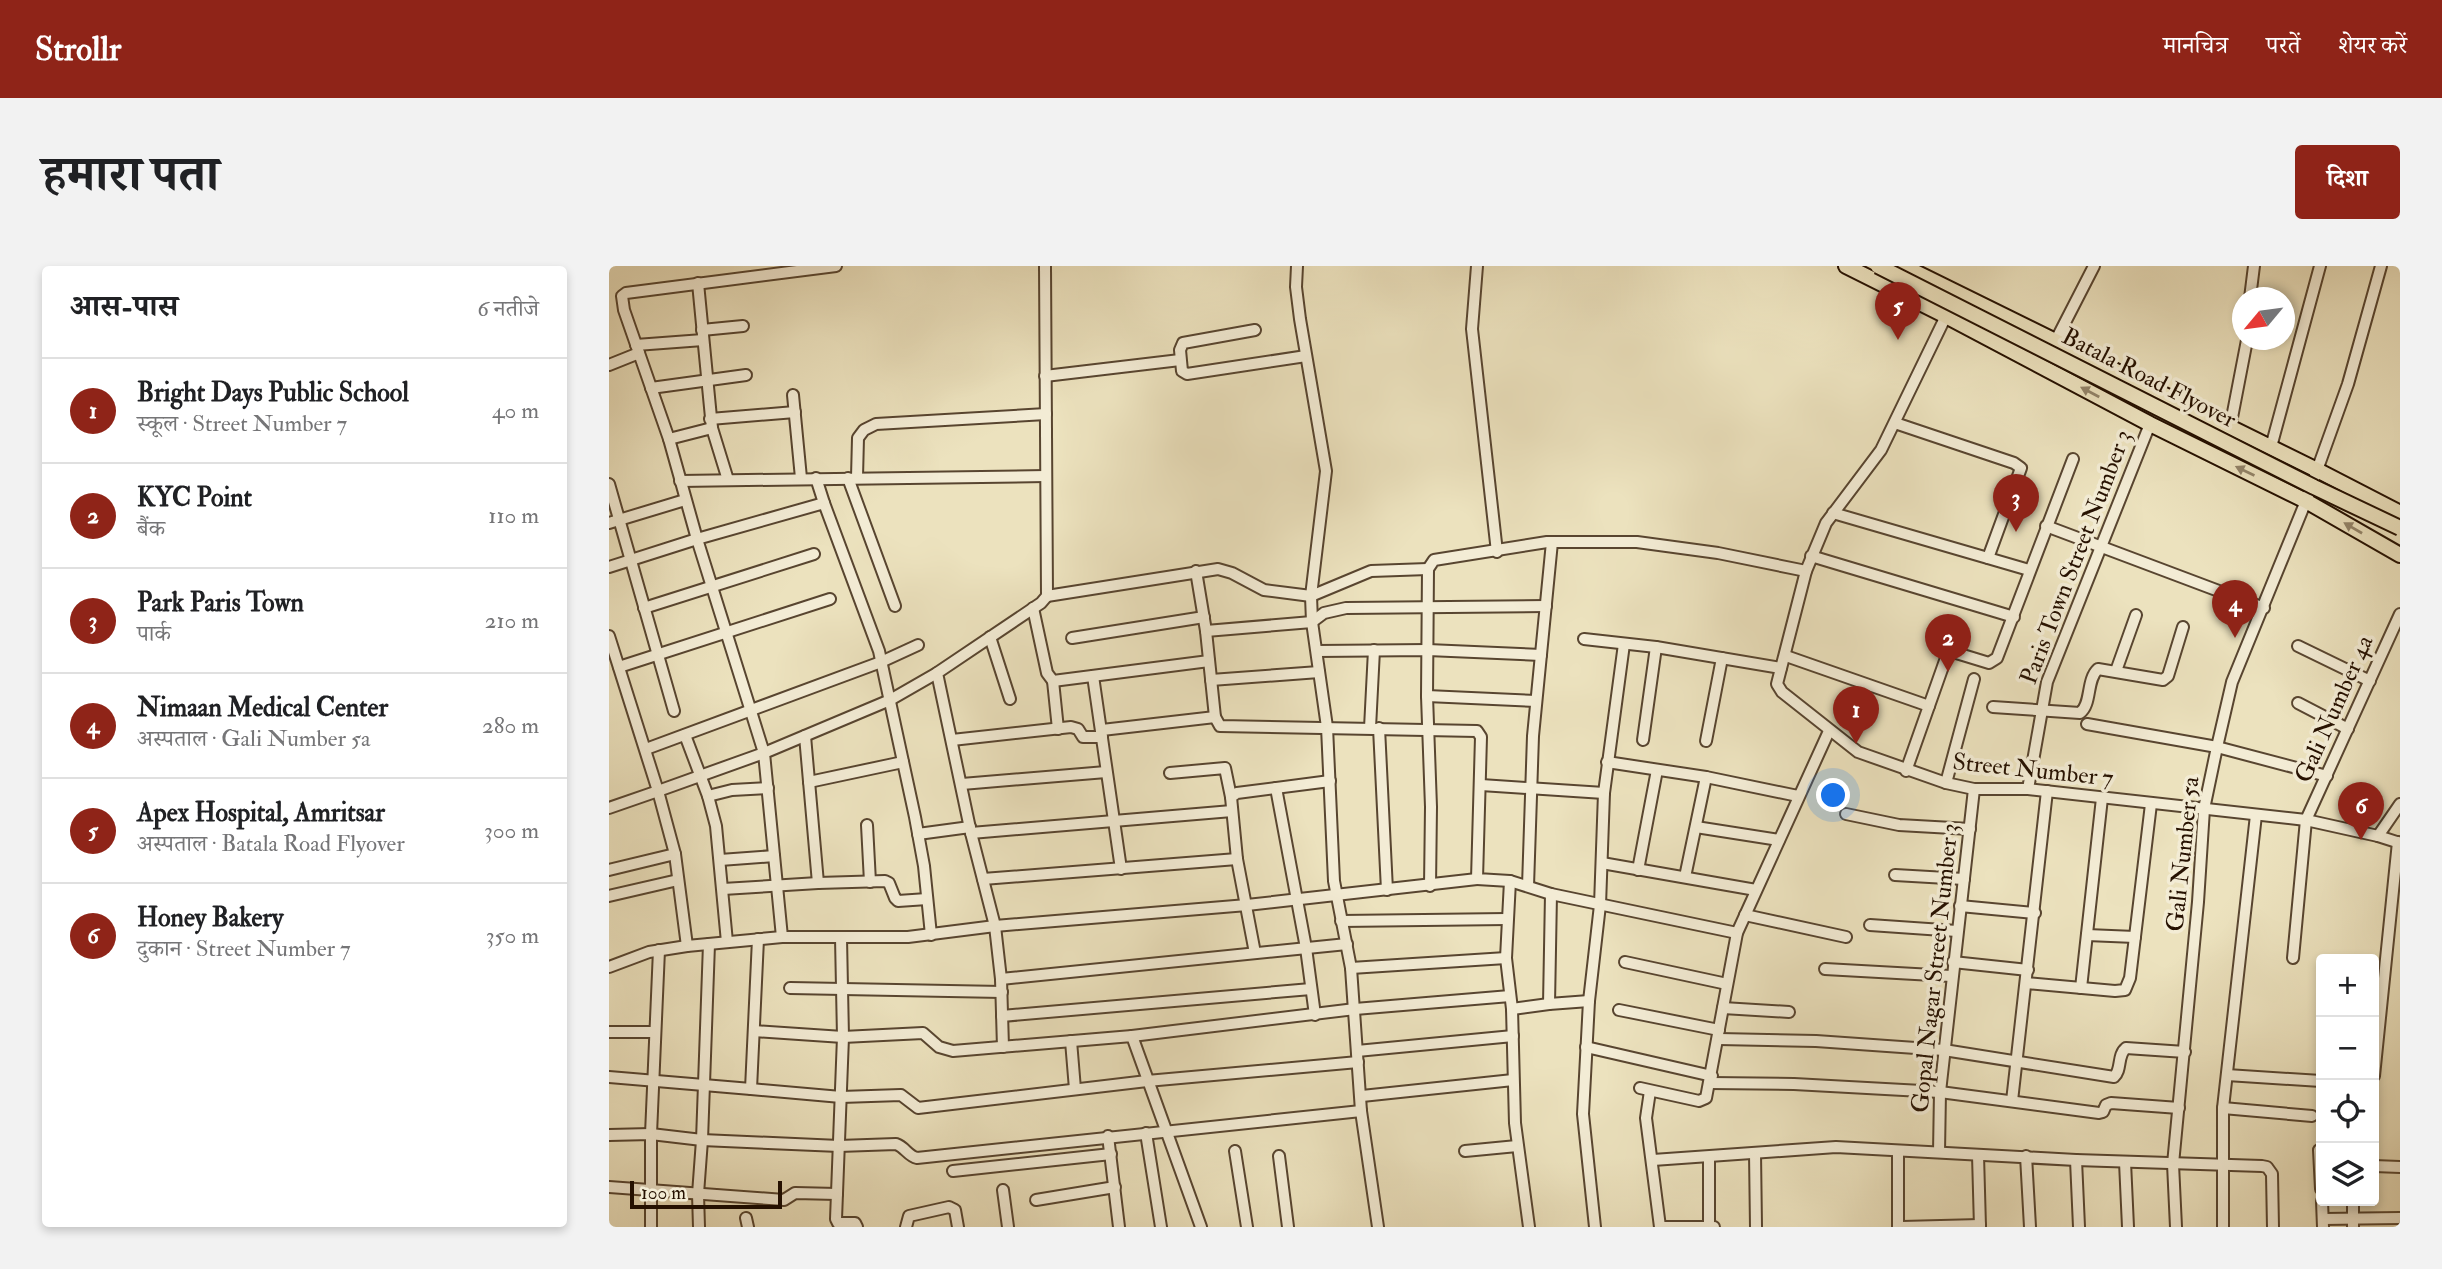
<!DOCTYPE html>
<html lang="hi">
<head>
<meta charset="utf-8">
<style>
  body { margin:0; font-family:"IM FELL Double Pica","Noto Serif Devanagari",serif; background:#f2f2f2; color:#202124 }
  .controls { position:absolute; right:21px; bottom:21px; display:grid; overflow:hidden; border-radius:7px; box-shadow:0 4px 10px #0003 }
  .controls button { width:63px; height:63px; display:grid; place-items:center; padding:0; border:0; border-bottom:2px solid #e0e0e0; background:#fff; color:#202124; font:35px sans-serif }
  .compass { position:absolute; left:1623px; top:21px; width:63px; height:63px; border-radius:50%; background:#fff; box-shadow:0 4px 10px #0003; rotate:241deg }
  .scale { position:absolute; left:21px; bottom:18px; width:152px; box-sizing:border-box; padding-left:7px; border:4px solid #261101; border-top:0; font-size:19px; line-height:24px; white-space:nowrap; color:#261101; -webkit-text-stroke:5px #f3ecd5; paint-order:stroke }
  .you { position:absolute; left:1225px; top:530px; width:24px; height:24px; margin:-18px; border:5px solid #fff; border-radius:50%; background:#1a73e8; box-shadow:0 0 0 10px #1a73e833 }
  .badge { display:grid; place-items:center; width:46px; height:46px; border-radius:50%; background:#8f2418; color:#fff; font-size:23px; font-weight:700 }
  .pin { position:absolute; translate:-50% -58px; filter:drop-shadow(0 2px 4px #0008) }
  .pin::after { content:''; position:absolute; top:37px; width:24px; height:21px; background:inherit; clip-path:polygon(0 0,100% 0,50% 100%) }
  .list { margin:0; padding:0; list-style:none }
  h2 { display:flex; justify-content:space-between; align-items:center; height:91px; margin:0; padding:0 28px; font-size:30px }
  h2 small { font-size:23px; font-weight:400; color:#757577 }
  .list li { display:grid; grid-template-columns:46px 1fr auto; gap:21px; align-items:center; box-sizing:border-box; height:105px; padding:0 28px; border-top:2px solid #e0e0e0 }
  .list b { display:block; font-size:26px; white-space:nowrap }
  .list p { margin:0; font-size:23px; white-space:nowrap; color:#757577 }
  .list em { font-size:23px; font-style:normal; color:#757577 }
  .icon { flex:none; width:38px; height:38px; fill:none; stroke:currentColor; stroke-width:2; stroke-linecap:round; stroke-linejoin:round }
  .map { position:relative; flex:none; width:1791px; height:961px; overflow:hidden; border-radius:7px }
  header { display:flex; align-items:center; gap:42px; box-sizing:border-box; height:98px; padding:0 35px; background:#8f2418; color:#fff }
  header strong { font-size:33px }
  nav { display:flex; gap:38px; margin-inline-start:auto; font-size:24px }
  .intro { display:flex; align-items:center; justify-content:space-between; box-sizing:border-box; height:168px; padding:0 42px }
  h1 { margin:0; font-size:49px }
  .button { padding:18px 32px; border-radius:7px; background:#8f2418; color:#fff; font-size:24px; font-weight:700 }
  main { display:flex; gap:42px; padding:0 42px }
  aside { flex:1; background:#fff; border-radius:7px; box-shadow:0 4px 10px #0003 }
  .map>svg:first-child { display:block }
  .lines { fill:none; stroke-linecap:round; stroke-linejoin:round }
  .minor-casing { stroke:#584530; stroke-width:14 }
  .major-casing { stroke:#261101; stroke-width:18 }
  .minor { stroke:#f3ecd5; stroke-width:10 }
  .major { stroke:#ece2be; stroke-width:14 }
  .major-bridge-casing { stroke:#261101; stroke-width:18; stroke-linecap:butt }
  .major-bridge { stroke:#ece2be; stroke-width:14 }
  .oneway { fill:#938469 }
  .labels { text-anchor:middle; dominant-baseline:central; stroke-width:7; stroke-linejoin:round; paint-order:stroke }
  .street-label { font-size:24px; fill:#261101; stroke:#f3ecd5 }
</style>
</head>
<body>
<header>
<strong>Strollr</strong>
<nav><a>मानचित्र</a><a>परतें</a><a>शेयर करें</a></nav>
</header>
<div class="intro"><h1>हमारा पता</h1><a class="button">दिशा</a></div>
<main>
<aside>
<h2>आस-पास<small>6 नतीजे</small></h2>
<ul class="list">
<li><span class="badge">1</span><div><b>Bright Days Public School</b><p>स्कूल · Street Number 7</p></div><em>40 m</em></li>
<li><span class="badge">2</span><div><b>KYC Point</b><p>बैंक</p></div><em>110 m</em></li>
<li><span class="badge">3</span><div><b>Park Paris Town</b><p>पार्क</p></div><em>210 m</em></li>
<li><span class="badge">4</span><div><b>Nimaan Medical Center</b><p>अस्पताल · Gali Number 5a</p></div><em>280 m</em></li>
<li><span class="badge">5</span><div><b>Apex Hospital, Amritsar</b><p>अस्पताल · Batala Road Flyover</p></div><em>300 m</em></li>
<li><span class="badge">6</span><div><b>Honey Bakery</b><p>दुकान · Street Number 7</p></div><em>350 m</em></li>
</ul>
</aside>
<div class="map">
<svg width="1791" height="961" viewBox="0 0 1791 961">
  <rect width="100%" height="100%" fill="#ece2be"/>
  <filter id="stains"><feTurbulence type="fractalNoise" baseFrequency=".00286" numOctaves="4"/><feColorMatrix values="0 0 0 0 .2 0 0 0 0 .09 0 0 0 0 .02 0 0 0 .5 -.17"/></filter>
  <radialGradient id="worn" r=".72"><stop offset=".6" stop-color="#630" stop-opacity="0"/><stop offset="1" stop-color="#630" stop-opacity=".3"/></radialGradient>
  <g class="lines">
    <defs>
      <g id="minor">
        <polyline points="688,0 687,21 691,53 717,205 702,330 703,356 718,461 725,615 742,702 752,845 769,961"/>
        <polyline points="868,0 863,63 888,286"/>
        <polyline points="89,17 103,162 119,214"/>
        <polyline points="1641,32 1645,0"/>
        <polyline points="1337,50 1272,184 1217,257 1197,305 1169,414 1168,418 1173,426 1249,486 1337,517 1365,523 1419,523 1697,554 1769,570 1791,577"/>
        <polyline points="93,64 134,60"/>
        <polyline points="646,64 574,77 571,84 573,105 578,108 697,90"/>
        <polyline points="1446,76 1485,0"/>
        <polyline points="27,79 94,74"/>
        <polyline points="0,99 30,87"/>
        <polyline points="436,110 571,94"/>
        <polyline points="42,122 137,109"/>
        <polyline points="184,129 192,212"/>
        <polyline points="101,153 186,146"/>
        <polyline points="1286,157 1405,197 1412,202 1379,292"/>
        <polyline points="1621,162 1638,74"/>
        <polyline points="60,173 103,162"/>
        <polyline points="1662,181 1711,0"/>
        <polyline points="248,211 249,172 255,164 267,158 437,148"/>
        <polyline points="207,212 215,237"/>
        <polyline points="239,212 286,340"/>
        <polyline points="71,215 437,210"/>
        <polyline points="0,218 65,445"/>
        <polyline points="1224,247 1420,304"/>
        <polyline points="0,257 76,234"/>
        <polyline points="1437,260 1655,342"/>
        <polyline points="1202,290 1405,351"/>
        <polyline points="0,301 88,273 60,173 15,44 13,30 17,27 227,0"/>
        <polyline points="587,305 597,365 606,451 611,460 868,465 872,471 868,613 901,615 942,628 1128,667"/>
        <polyline points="438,330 609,303 623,307 655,324 702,330 762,305 819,303"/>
        <polyline points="35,342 205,288"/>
        <polyline points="424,342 438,407 444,415 600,395"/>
        <polyline points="597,365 703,356 715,347 737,342 937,340"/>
        <polyline points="0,370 49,525 0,542"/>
        <polyline points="381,371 401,433"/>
        <polyline points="463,372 595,351"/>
        <polyline points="975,373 1047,381 1172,402"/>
        <polyline points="1689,380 1761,415"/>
        <polyline points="708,385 819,384 932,389"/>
        <polyline points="1177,390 1320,440"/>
        <polyline points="10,401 221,333"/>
        <polyline points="1507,405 1527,349"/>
        <polyline points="484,410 512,603"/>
        <polyline points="602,414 710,406"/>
        <polyline points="444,415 449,463"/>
        <polyline points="818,430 927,435"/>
        <polyline points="1689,437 1739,463"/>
        <path d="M 1384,441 L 1471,447 C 1483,438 1477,414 1489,403 L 1554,414 L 1559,410 L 1574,361"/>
        <polyline points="1478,458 1608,481 1718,510"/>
        <polyline points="761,462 765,384"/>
        <polyline points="770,462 778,624"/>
        <polyline points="493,464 606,451"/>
        <polyline points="76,469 99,530 107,560 118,676"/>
        <polyline points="196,470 209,617"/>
        <polyline points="343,474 462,461 469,463 474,471 493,471"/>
        <polyline points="1034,474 1047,381"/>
        <polyline points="1097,475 1113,392"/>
        <polyline points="37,483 272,396 309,379"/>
        <polyline points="998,496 1097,511 1189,530"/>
        <polyline points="1297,505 1338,389 1344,386 1380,397 1388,392 1464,193"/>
        <polyline points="561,507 616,502 622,531"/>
        <polyline points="200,516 294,496"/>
        <polyline points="1337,517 1365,413"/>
        <polyline points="353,518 497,506"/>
        <polyline points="872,519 995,527"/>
        <polyline points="667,522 697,682 706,749"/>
        <polyline points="1419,523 1438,416 1541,158"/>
        <polyline points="99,530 123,524 159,522"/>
        <polyline points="1237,548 1290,559 1361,563"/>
        <polyline points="258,559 261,616"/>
        <polyline points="1087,561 1170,574"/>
        <polyline points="362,567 623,545"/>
        <polyline points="309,568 361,561"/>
        <polyline points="1769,570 1791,538"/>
        <polyline points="111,594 165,590"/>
        <polyline points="993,597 1147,624"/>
        <polyline points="0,604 66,588"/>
        <polyline points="1029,604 1048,504"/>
        <polyline points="1286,609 1355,613"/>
        <polyline points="1076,611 1097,511"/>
        <polyline points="374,613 628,593"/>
        <polyline points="901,615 897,692 903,743 906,857 920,961"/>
        <polyline points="821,620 822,541 818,430 819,303 825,294 938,276 1028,276 1109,287 1197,305"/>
        <polyline points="919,620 924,470 943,276"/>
        <polyline points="114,623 209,617 276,615 280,617 286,632 289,635 318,633"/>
        <polyline points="942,628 940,738 980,735"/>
        <polyline points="0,630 69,614"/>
        <polyline points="1351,640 1426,647"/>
        <polyline points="1136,649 1237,671"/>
        <polyline points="732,655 898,653"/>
        <polyline points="1261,659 1348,665"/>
        <polyline points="1478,669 1526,671"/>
        <polyline points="173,671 155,487 281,434 328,407"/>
        <polyline points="232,672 234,771 227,953 229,957 246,957 248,961"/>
        <polyline points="149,673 142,823 232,831 292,829 309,842 538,815 749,796"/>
        <polyline points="78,680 66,588 49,525 155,487 88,273 215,237 270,385 306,551 315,600 322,669"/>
        <polyline points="646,687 628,593 622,531 628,527 721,515"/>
        <polyline points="1684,692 1697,554 1791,348"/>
        <polyline points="1016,696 1118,718"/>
        <polyline points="1344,696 1419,704"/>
        <polyline points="0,701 40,686 78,680 173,671 299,671 386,660 638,639 868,613"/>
        <polyline points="742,702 897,692"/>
        <polyline points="1216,703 1342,710"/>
        <polyline points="392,713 738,678"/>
        <polyline points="1417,717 1506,725 1516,724 1521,712 1542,538"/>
        <polyline points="181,722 393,726"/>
        <polyline points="1472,722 1493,532"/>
        <polyline points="1114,742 1180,746"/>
        <polyline points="903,743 940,738"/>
        <polyline points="1010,744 1110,764"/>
        <polyline points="393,750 702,723"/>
        <polyline points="145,765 234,771 314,767 330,781 344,785 523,770 592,961"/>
        <polyline points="0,766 46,766"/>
        <polyline points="523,770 746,743 901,730"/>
        <path d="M 1110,773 L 1207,775 L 1335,784 L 1505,811 C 1513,804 1508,789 1517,782 L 1576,786"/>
        <polyline points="462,775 466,823"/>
        <polyline points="394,781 392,713 386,660 362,567 328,407 432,337 438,330 436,0"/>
        <polyline points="977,781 1103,810"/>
        <polyline points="748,785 904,770"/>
        <polyline points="1618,809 1712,815"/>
        <polyline points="1765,810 1789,576"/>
        <polyline points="0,811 142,823"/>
        <polyline points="1101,817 1185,818 1331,826 1490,847 1494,846 1497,839 1502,837 1570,842"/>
        <polyline points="1031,822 1090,835 1097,832 1128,667 1220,465"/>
        <polyline points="1041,825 1037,852 1051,961"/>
        <polyline points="753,830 904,814"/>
        <polyline points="1403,835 1438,525"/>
        <polyline points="1614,842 1703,850"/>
        <polyline points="537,867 552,961"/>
        <path d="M 0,869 L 42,868 L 93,874 L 230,880 L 287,878 C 296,881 299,890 308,892 L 752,845"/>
        <polyline points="499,870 510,961"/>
        <polyline points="1710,884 1712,923"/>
        <polyline points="626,885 638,961"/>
        <polyline points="856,885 908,880"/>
        <polyline points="1330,886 1331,826 1365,523"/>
        <polyline points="1146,887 1147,961"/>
        <polyline points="1369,889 1371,961"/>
        <polyline points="670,890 679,961"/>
        <polyline points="1417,890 1421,961"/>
        <polyline points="1100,891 1100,961"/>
        <polyline points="1044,894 1227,881 1467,894 1653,900 1658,901 1663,908 1664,961"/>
        <polyline points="1467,894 1470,961"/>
        <polyline points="1516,896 1519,961"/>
        <polyline points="1765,900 1791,901"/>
        <polyline points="344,905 502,888"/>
        <polyline points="0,921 175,934 186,927 228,928"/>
        <polyline points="394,924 399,961"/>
        <polyline points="427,934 506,921"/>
        <polyline points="1713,935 1714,961"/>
        <polyline points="1744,935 1744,961"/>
        <polyline points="137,952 139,961"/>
        <polyline points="1714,953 1791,952"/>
        <polyline points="42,961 42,868 50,684"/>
        <polyline points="90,961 89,928 93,874 100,678"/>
        <polyline points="297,961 300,950 340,941 346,944 349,961"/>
        <polyline points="986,961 974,848 980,735 991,639 995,527 1015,378"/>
        <polyline points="1051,961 1105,961"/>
        <polyline points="1289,961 1289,885"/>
        <polyline points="1293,961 1371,959"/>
        <polyline points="1567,961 1564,898 1589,636 1595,543 1608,481 1623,416 1697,235 1739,118 1772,0"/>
        <polyline points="1614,961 1614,842 1647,549"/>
      </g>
      <g id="major">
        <polyline points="1237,0 1337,50 1541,158 1697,235 1791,289"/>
        <polyline points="1294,0 1708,204 1791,247"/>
      </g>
    </defs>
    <use href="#minor" class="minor-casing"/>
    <use href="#major" class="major-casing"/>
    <use href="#minor" class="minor"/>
    <use href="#major" class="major"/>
    <defs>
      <polyline id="major-bridge" points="1269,0 1705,221 1791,262"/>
    </defs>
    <use href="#major-bridge" class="major-bridge-casing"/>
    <use href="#major-bridge" class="major-bridge"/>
  </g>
  <defs><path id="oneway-solid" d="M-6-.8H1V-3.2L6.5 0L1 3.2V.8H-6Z" transform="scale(1.75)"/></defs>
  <g class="oneway">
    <use href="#oneway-solid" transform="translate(1481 126) rotate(-152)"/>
    <use href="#oneway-solid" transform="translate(1636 205) rotate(-154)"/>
    <use href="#oneway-solid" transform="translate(1744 262) rotate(-150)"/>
  </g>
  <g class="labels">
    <g class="street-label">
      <text transform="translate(1540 112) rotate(27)">Batala Road Flyover</text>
      <text transform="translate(1467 291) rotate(-69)">Paris Town Street Number 3</text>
      <text transform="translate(1725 443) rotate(-66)">Gali Number 4a</text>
      <text transform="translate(1424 504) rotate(6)">Street Number 7</text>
      <text transform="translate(1574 588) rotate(-84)">Gali Number 5a</text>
      <text transform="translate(1326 702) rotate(-84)">Gopal Nagar Street Number 3</text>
    </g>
  </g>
  <rect width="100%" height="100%" filter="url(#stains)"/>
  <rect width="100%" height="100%" fill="url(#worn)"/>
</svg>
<div class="controls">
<button>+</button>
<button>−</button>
<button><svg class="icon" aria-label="locate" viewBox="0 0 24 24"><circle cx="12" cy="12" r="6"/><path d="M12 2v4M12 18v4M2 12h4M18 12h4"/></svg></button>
<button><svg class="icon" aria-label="layers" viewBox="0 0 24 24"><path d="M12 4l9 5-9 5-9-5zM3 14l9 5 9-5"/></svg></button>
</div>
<svg class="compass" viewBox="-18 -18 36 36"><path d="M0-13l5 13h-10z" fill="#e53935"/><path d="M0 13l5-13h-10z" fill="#757577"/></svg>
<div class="scale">100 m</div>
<div class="you"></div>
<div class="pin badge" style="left:1247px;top:478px">1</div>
<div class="pin badge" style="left:1339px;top:406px">2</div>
<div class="pin badge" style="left:1407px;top:266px">3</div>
<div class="pin badge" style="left:1626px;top:372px">4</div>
<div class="pin badge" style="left:1289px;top:74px">5</div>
<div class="pin badge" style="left:1752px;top:574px">6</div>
</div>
</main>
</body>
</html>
